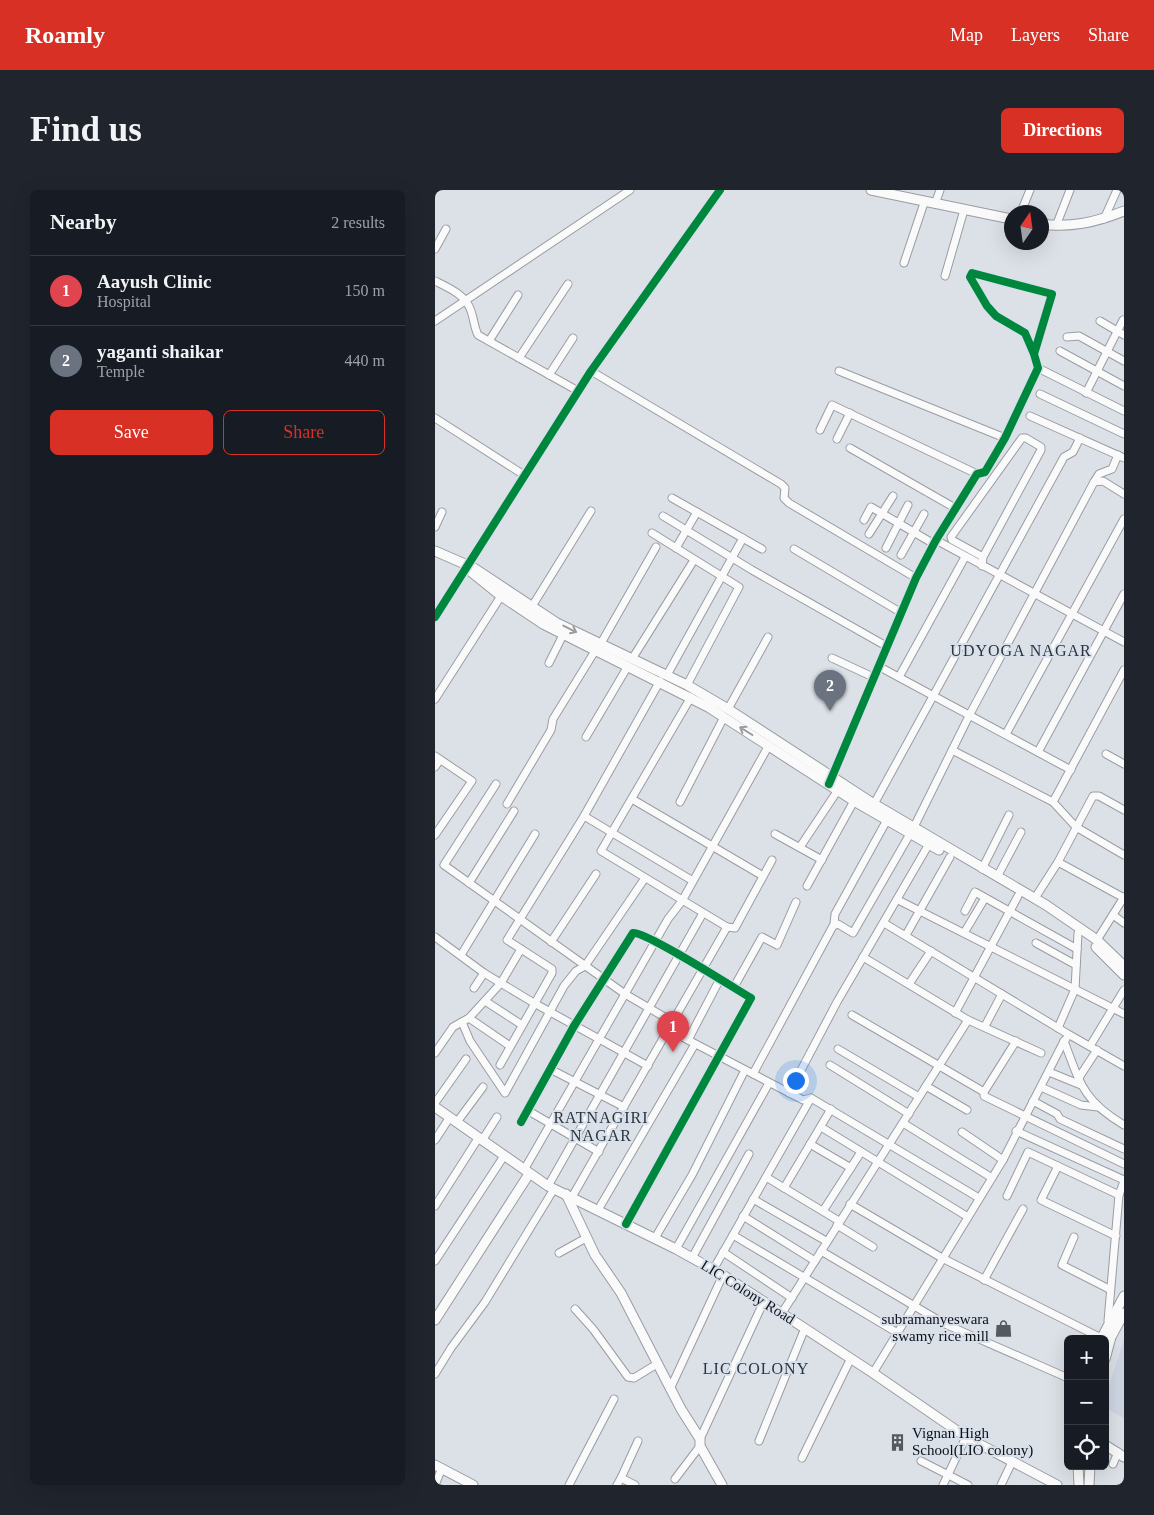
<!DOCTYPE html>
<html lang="en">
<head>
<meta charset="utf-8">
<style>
  body { margin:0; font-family:Georgia,serif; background:#20242c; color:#f1f3f6 }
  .controls { position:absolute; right:15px; bottom:15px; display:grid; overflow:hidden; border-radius:8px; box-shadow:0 5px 20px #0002 }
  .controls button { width:45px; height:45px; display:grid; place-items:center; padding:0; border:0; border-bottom:1px solid #363941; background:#171b24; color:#f1f3f6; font:25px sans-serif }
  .compass { position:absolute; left:569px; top:15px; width:45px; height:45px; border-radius:50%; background:#171b24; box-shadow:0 5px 20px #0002; rotate:13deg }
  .you { position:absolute; left:360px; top:890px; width:18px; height:18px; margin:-12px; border:4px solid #fff; border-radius:50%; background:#1a73e8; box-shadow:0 0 0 8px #1a73e833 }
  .badge { display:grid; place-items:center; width:32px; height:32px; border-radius:50%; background:#d93025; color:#fff; font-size:16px; font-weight:700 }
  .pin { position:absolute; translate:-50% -41px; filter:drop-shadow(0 1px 2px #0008) }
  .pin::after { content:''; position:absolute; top:26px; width:18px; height:15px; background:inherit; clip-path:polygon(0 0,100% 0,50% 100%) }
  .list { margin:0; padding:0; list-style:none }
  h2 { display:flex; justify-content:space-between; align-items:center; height:65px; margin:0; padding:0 20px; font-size:21px }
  h2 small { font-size:16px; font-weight:400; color:#9ea1a6 }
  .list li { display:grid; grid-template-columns:32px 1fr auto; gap:15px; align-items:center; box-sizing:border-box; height:70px; padding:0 20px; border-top:1px solid #363941 }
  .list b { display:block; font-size:19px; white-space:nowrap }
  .list p { margin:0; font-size:16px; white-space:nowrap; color:#9ea1a6 }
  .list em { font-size:16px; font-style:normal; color:#9ea1a6 }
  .actions { display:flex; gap:10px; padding:15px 20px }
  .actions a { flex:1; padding:11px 0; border:1px solid #d93025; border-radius:8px; text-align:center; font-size:18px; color:#d93025 }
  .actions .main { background:#d93025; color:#fff }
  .icon { flex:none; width:28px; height:28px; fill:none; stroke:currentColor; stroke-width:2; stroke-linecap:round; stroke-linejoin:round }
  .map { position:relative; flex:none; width:689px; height:1295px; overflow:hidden; border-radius:8px }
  header { display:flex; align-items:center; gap:30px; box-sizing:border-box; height:70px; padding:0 25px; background:#d93025; color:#fff }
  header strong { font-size:24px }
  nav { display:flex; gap:28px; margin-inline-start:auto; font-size:18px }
  .intro { display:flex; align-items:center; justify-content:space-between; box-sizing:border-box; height:120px; padding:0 30px }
  h1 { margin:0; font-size:35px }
  .button { padding:12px 22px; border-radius:8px; background:#d93025; color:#fff; font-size:18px; font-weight:700 }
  main { display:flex; gap:30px; padding:0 30px }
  aside { flex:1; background:#171b24; border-radius:8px; box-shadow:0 5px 20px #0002 }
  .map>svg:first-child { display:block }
  .built { fill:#cdd6e2 }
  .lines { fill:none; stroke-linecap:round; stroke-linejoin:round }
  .minor-casing { stroke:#999da2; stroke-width:9 }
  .tertiary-casing { stroke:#999da2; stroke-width:11 }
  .secondary-casing { stroke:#999da2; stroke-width:11 }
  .minor { stroke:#fafafb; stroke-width:7 }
  .tertiary { stroke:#fafafb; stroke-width:9 }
  .secondary { stroke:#fafafb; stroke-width:9 }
  .cycleway-casing { stroke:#d8e0eb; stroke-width:11 }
  .cycleway { stroke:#00873e; stroke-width:8 }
  .oneway { stroke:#9b9c9e }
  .labels { text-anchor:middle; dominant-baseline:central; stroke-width:4; stroke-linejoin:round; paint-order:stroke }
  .street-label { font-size:15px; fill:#0d0f13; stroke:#d8e0eb }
  .poi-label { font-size:15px; fill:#0d0f13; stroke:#d8e0eb; text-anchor:end }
  .neighbourhood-label { font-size:16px; letter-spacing:1px; fill:#2d333b; stroke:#d8e0eb }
</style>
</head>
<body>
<header>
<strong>Roamly</strong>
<nav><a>Map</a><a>Layers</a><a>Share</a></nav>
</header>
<div class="intro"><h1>Find us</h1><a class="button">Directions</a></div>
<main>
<aside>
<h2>Nearby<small>2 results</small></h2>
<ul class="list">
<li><span class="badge" style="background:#e0444e">1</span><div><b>Aayush Clinic</b><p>Hospital</p></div><em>150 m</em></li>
<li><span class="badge" style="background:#6b7280">2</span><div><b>yaganti shaikar</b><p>Temple</p></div><em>440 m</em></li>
</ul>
<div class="actions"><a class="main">Save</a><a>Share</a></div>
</aside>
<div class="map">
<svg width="689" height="1295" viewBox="0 0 689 1295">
  <rect width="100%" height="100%" fill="#dce1e7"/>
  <polygon class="built" points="689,1150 689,1228 670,1218 670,1207"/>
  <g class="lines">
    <defs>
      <g id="minor">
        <polyline points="500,14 505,0"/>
        <polyline points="586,22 595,0"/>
        <polyline points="669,29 682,0"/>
        <polyline points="621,36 635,0"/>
        <polyline points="0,59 11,39"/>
        <polyline points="469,73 489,13"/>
        <polyline points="510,86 529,20"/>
        <path d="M 0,91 C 14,98 31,105 36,121 C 39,129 39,137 43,145 L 143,201"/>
        <polyline points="0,131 195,0"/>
        <polyline points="665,131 689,145"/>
        <polyline points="632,147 644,146 689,171"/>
        <polyline points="54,151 83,105"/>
        <polyline points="625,161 689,196"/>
        <polyline points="84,168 133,94"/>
        <polyline points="603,178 689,221"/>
        <polyline points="156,181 346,294 350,298 349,308 354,313 481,388"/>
        <polyline points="404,181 570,248"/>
        <polyline points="114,185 138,148"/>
        <polyline points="651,203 688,130"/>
        <polyline points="605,204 689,244"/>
        <polyline points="595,226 689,268"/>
        <polyline points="0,228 89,285"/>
        <polyline points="385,240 397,215 542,284"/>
        <polyline points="402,249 415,223"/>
        <polyline points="415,258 520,318"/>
        <polyline points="659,292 664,284 677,279 683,265"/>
        <polyline points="237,308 327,359"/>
        <polyline points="228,326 317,380 451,456"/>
        <polyline points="429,330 436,317 499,354"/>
        <polyline points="0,337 7,322"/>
        <polyline points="217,343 304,397 252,495"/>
        <polyline points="434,344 458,306"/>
        <polyline points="501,350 689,452"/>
        <polyline points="241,358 262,322"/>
        <polyline points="451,358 473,315"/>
        <polyline points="359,359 465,422"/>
        <polyline points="466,365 489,324"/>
        <polyline points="547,376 548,367 606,260 606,257 591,248 587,248 516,347 517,350 548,367"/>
        <polyline points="96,418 156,321"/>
        <polyline points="0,427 156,181 285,0"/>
        <polyline points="165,455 221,357"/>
        <polyline points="397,468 438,487"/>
        <polyline points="197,469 259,370"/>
        <polyline points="114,473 128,445"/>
        <polyline points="443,476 636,580"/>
        <polyline points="689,480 618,612 641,637 689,665"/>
        <polyline points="232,485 308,348"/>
        <polyline points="464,487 530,367"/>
        <polyline points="256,507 166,661 292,737 300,738 337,670"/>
        <polyline points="0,509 66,406"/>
        <polyline points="293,519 333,447"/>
        <polyline points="571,544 689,329"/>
        <polyline points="151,547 193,476"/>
        <polyline points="517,560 618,612"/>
        <polyline points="603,562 689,404"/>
        <polyline points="671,564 689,574"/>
        <polyline points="0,566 37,591 0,645"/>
        <polyline points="0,577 5,570"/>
        <polyline points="396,590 481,388 501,350 542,284 550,282 570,248 603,178 599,164 617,104 537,83 535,87 552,116 561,126 590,143 599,164"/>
        <polyline points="61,594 9,675 190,804 238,832"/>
        <polyline points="197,609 328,686"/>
        <polyline points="245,612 289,527"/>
        <polyline points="72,614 116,540 118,529 160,461"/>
        <polyline points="439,614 629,267 638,262 645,248"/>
        <polyline points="149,626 258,691"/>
        <polyline points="340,644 387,670"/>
        <polyline points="365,657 403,600"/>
        <polyline points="547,679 574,625"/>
        <polyline points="562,687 586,642"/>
        <polyline points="34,693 79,621"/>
        <polyline points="372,696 419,611"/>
        <polyline points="600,708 623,672"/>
        <polyline points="689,708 623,672 658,606 664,606 689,620"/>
        <polyline points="463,710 689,824"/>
        <polyline points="530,721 540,702 642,759"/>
        <polyline points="678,725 689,733"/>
        <polyline points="449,733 633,844 689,876"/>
        <polyline points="399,734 400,724 452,630"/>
        <polyline points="529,743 550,708"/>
        <polyline points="471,745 515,667"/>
        <polyline points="0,747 49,783 99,813 213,876"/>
        <polyline points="662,750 689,707"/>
        <polyline points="116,752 161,684"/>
        <polyline points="601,753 641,775"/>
        <polyline points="26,765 100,644"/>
        <polyline points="428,767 533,830 606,863"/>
        <polyline points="474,794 496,761"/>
        <polyline points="299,797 327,747 342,755 361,712"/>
        <polyline points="39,798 49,783"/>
        <polyline points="50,811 87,835"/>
        <polyline points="520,823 583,706"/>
        <polyline points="417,825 549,902 549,906 689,974"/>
        <polyline points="34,828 75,856"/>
        <polyline points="27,832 35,851 70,903 129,796 141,781 150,776 210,688"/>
        <polyline points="550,836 567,804"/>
        <polyline points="623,838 640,799 643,743 646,738"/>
        <polyline points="234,840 368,910 376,908 544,1008"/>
        <path d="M 631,849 L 629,851 C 645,893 648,911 689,935"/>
        <polyline points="253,850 285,789"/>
        <polyline points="655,856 689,800"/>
        <polyline points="403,859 484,907"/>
        <polyline points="0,863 18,837 34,828 66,793 86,759"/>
        <polyline points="65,875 117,783 117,779 72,750 149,626 225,491"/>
        <polyline points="395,875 474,924"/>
        <polyline points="115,879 189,917"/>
        <polyline points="614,882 646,895"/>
        <polyline points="318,884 398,736 403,734 418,743 479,637 535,524 659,292 668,291 689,304"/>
        <polyline points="643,889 662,860"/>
        <polyline points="491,896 532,920"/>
        <polyline points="606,897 646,915 663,917"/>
        <polyline points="549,902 581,851"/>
        <polyline points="354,903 402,812 494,654"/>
        <polyline points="598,911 622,924 625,929 689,959"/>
        <polyline points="0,913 31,869"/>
        <polyline points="92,920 164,962"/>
        <polyline points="22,932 48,897"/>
        <path d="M 86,932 L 139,836 L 198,743 C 210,741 299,798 316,808 L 191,1034"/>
        <polyline points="468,933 557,988"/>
        <polyline points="386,937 533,1027"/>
        <polyline points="581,941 689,990"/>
        <polyline points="527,942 568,970"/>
        <polyline points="48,949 62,927"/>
        <polyline points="0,950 15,927"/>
        <polyline points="375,954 416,978"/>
        <polyline points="623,976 606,1010 681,1046"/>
        <polyline points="89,980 233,729 247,711 334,555"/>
        <polyline points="331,987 404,1031"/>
        <polyline points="113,996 268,723"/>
        <polyline points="349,998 396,919"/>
        <polyline points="572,1006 593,962 684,1005"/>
        <polyline points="137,1007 292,737"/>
        <polyline points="318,1009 391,1051"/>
        <polyline points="415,1014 507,1068 666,1148"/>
        <polyline points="0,1016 44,947"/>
        <polyline points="163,1020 260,854"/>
        <polyline points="388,1021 426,962"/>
        <polyline points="308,1026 380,1071"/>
        <polyline points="402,1035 438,1057"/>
        <polyline points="298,1045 461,1142"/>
        <polyline points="639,1047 627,1075 674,1099"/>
        <polyline points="220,1048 257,985 310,880"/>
        <polyline points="241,1059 334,893"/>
        <polyline points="386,1061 510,1134 633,1188"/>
        <polyline points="288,1062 357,1108"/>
        <polyline points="124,1063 151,1048"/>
        <polyline points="257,1068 314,964"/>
        <polyline points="0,1071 69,966"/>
        <polyline points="278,1080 376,908"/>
        <polyline points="549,1090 588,1019"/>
        <polyline points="140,1119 158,1139 193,1187 199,1188 222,1174"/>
        <polyline points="347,1123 533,830"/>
        <polyline points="673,1131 684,1005 689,991"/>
        <polyline points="438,1183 568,970 629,851"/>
        <polyline points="0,1184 16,1158 50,1112 119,999"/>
        <polyline points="235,1199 288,1085"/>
        <polyline points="265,1249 329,1111"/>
        <polyline points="324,1251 370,1138"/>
        <polyline points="367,1268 416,1168"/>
        <polyline points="486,1271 533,1295"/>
        <polyline points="678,1274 683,1262"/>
        <polyline points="186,1288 203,1251"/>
        <polyline points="240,1289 265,1256"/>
        <polyline points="0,1295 7,1278"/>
        <polyline points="134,1295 179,1209"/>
        <polyline points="182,1295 186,1288 200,1295"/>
        <polyline points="508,1295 531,1247"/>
        <polyline points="566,1295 577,1272"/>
      </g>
      <g id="tertiary">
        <polyline points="436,0 576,29"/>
        <path d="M 606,34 C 637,38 661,32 689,21"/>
        <polyline points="131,1004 160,1065 186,1103 246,1219 265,1249 265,1256 287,1295"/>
        <polyline points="0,1130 94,984"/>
        <polyline points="666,1149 689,1106"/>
        <polyline points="670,1169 676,1147 689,1123"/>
        <polyline points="670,1255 689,1267"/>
        <polyline points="0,1275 38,1295"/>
        <polyline points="643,1276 644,1295"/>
        <polyline points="654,1295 655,1276"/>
      </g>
      <g id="secondary">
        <polyline points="0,361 39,378 122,433 252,495 293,519 439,614 611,715 662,750 689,776"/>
        <polyline points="35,381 66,406 108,434 273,517 419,611 504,660"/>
        <polyline points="661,757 689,785"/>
        <polyline points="0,917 113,996 241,1059 288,1085 438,1183 531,1247 622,1295"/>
      </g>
    </defs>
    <use href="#minor" class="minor-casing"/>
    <use href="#tertiary" class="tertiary-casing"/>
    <use href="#secondary" class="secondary-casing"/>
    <use href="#minor" class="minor"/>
    <use href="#tertiary" class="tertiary"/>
    <use href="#secondary" class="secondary"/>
    <defs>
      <g id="cycleway">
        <polyline points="0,427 156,181 285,0"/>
        <polyline points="394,594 481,388 501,350 542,284 550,282 570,248 603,178 599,164 617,104 537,83 535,87 552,116 561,126 590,143 599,164"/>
        <path d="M 86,932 L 139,836 L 198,743 C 210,741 299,798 316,808 L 191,1034"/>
      </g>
    </defs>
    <use href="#cycleway" class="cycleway-casing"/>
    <use href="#cycleway" class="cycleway"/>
  </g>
  <defs><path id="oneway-shaft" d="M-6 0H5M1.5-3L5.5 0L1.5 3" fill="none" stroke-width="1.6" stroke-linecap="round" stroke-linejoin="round" transform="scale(1.25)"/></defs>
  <g class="oneway">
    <use href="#oneway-shaft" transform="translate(135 439) rotate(27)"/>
    <use href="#oneway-shaft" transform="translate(311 541) rotate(-148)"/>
  </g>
  <defs>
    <symbol id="shop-bare" viewBox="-9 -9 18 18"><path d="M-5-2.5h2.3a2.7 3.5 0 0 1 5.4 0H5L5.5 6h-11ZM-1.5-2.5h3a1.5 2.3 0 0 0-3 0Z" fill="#55585d" stroke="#d8e0eb" stroke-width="2.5" paint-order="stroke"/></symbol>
    <symbol id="building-bare" viewBox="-9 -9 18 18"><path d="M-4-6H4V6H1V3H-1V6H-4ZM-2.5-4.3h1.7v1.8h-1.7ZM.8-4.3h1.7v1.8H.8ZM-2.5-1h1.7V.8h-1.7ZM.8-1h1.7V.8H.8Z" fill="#55585d" stroke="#d8e0eb" stroke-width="2.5" paint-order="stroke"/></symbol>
  </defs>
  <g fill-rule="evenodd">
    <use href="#shop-bare" x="556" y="1126" width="25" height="25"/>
    <use href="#building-bare" x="450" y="1240" width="25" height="25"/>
  </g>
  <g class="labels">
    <g class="street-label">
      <text transform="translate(313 1102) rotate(32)">LIC Colony Road</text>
    </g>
    <g class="poi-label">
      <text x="554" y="1129">subramanyeswara<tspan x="554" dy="17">swamy rice mill</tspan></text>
      <text x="477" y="1243" text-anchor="start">Vignan High<tspan x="477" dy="17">School(LIO colony)</tspan></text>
    </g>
    <g class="neighbourhood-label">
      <text x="586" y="460">UDYOGA NAGAR</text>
      <text x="166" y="927">RATNAGIRI<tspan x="166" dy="18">NAGAR</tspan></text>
      <text x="321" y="1178">LIC COLONY</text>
    </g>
  </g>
</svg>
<div class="controls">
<button>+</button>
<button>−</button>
<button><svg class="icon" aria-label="locate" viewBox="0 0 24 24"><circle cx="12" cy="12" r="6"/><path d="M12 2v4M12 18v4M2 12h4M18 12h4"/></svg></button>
</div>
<svg class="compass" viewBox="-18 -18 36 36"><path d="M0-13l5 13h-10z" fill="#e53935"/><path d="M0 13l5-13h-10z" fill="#9ea1a6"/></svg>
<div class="you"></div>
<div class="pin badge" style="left:238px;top:862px;background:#e0444e">1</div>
<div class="pin badge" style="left:395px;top:521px;background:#6b7280">2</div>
</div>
</main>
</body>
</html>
